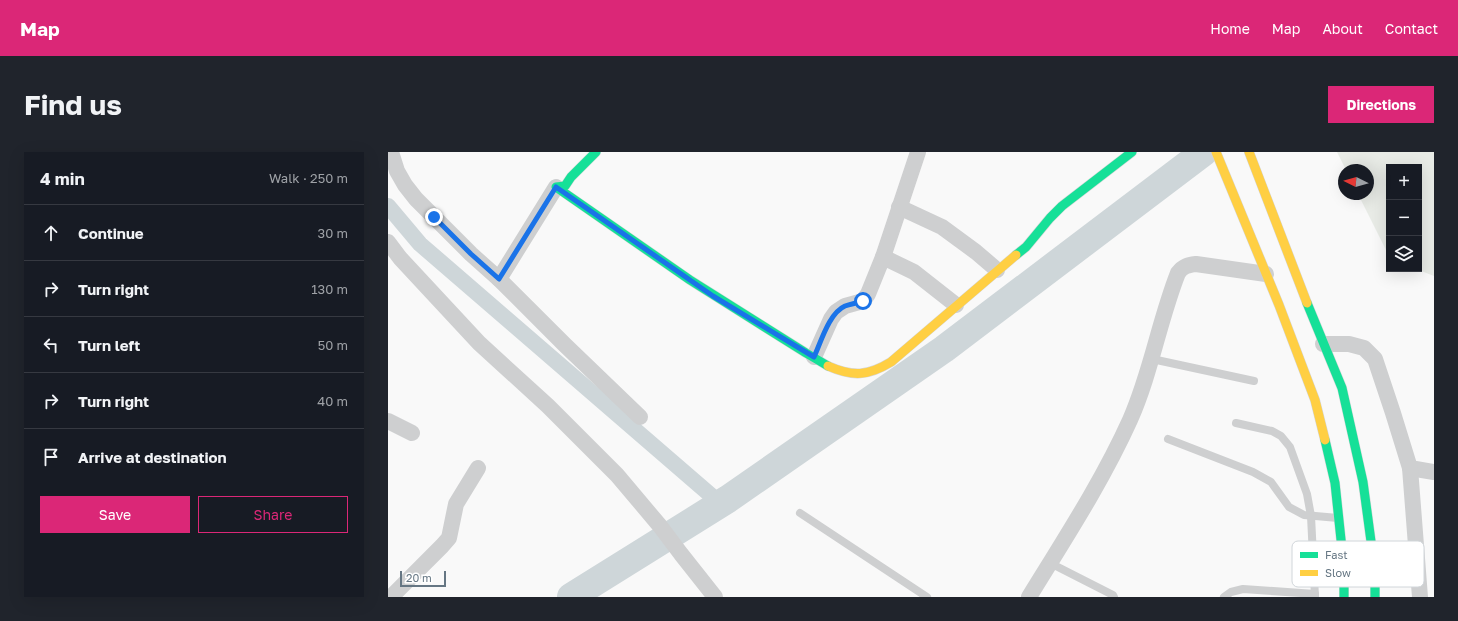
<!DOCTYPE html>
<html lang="en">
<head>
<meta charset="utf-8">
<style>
  body { margin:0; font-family:"Golos Text",sans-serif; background:#20242c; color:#f1f3f6 }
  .controls { position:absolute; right:12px; top:12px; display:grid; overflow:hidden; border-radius:0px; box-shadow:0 4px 16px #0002 }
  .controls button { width:36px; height:36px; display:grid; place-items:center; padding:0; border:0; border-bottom:1px solid #363941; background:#171b24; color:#f1f3f6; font:20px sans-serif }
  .compass { position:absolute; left:950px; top:12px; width:36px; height:36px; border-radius:50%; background:#171b24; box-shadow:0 4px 16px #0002; rotate:275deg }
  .scale { position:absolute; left:12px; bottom:10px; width:46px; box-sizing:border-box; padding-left:4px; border:2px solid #657683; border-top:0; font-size:11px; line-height:14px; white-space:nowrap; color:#657683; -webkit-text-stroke:3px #fff; paint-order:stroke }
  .stop { position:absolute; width:12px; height:12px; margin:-9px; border:3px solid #1a73e8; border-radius:50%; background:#fff }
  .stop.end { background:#1a73e8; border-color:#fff; box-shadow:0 1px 4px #0008 }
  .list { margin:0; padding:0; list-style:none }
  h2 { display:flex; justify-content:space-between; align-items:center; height:52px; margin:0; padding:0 16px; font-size:17px }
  h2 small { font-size:13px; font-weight:400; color:#9ea1a6 }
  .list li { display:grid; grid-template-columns:26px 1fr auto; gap:12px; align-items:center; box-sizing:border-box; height:56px; padding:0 16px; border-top:1px solid #363941 }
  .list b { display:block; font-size:15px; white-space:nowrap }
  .list em { font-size:13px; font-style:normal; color:#9ea1a6 }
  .actions { display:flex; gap:8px; padding:12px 16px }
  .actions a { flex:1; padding:9px 0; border:1px solid #db2777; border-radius:0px; text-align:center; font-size:14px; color:#db2777 }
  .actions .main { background:#db2777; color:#fff }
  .icon { flex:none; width:22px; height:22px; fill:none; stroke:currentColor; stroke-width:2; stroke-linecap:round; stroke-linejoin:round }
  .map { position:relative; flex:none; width:1046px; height:445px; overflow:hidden; border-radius:0px }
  header { display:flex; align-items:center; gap:24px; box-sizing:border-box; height:56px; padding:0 20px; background:#db2777; color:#fff }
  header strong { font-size:19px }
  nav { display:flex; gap:22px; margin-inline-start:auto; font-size:14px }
  .intro { display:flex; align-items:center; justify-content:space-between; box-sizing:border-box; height:96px; padding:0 24px }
  h1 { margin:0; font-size:28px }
  .button { padding:10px 18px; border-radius:0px; background:#db2777; color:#fff; font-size:14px; font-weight:700 }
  main { display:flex; gap:24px; padding:0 24px }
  aside { flex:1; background:#171b24; border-radius:0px; box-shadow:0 4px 16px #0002 }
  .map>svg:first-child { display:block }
  .green { fill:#e8ebe6 }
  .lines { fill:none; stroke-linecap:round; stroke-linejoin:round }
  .canal { stroke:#ced6d9; stroke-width:16 }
  .river { stroke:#ced6d9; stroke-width:28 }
  .fast-casing { stroke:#d5d6d7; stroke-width:10 }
  .slow-casing { stroke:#d5d6d7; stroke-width:10 }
  .lane { stroke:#cecfd0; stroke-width:8 }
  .street { stroke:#cecfd0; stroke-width:16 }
  .fast { stroke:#16e098; stroke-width:9 }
  .slow { stroke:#ffcf43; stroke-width:9 }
  .route { stroke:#1a73e8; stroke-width:5 }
  .key { fill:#fff; stroke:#d1d6da; stroke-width:1 }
  .key-label { font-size:11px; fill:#657683 }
</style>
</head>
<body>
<header>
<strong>Map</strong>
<nav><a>Home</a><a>Map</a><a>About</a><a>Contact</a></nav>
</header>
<div class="intro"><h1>Find us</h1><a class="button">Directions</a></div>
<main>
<aside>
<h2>4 min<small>Walk · 250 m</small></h2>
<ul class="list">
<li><svg class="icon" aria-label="ahead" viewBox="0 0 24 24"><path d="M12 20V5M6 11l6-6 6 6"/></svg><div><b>Continue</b></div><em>30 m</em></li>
<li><svg class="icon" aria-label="right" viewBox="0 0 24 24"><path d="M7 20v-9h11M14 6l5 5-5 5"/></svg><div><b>Turn right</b></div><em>130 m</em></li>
<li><svg class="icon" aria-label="left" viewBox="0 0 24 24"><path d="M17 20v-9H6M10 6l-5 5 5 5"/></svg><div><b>Turn left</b></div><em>50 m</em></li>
<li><svg class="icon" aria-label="right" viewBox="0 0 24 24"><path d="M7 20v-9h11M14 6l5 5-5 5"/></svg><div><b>Turn right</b></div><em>40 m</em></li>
<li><svg class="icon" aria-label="arrive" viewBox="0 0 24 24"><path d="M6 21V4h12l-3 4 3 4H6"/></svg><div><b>Arrive at destination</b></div></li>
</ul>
<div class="actions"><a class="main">Save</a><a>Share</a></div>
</aside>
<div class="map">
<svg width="1046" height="445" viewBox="0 0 1046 445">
  <rect width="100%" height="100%" fill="#f9f9f9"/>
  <polygon class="green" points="949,0 1046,0 1046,124 1028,117 1031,117 1031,15 1001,15 1001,104 970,42 980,42 980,18 958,18"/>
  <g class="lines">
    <polyline class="canal" points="0,54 32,92 333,352"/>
    <polyline class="river" points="183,445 340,347 556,197 816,0"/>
    <defs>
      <g id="fast">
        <polyline points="208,0 183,25 177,34 168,35 302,128 418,201 440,214"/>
        <polyline points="628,103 638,95 662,66 674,54 744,0"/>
        <polyline points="919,151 954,236 975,330 987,419 987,445"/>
        <polyline points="937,288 947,331 956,416 956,445"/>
      </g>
      <g id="slow">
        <polyline points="828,0 891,153 927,248 937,288"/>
        <polyline points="861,0 919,151"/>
        <path d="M 440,214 C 465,225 480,224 503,210 L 628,103"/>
      </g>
    </defs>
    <use href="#fast" class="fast-casing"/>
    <use href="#slow" class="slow-casing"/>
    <g class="lane">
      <polyline points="764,207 866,229"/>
      <polyline points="848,271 884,279 893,284 902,295 919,342 923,364 927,445"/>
      <polyline points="780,287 865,320 883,330 901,355 916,363 950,366"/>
      <polyline points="412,361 539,445"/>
      <polyline points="662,411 725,443 726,445"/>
      <polyline points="836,445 843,440 855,437 927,442"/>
    </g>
    <g class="street">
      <polyline points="3,0 9,19 17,33 28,47 83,102 111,127 177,193 252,265"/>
      <polyline points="511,55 554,75 588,100 609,118"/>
      <polyline points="0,90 12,106 91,191 160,254 229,323 272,374 293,402 327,445"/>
      <polyline points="495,105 526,120 568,153"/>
      <polyline points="111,127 168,35"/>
      <polyline points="935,192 961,192 976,196 987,207 1005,261 1022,316 1046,320"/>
      <polyline points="426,205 443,167 448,160 457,154 475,149 480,142 495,105 530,0"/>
      <polyline points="0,269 24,281"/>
      <polyline points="1022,316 1032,445"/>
      <polyline points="3,445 54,394 61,386 68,352 90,316"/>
      <path d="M 641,445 C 676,388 714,330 742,268 C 763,221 771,169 790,121 C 795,114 800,113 808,112 L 878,122"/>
    </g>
    <use href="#fast" class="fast"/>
    <use href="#slow" class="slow"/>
  </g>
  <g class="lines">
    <path class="route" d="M 46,65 L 83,102 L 111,127 L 168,35 L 325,144 L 426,205 C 433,190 441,161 457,154 C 463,152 469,151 475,149"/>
  </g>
  <rect x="904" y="389" width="132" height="46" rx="6" class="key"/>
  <rect x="912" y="400" width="18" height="6" fill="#16e098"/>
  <rect x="912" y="418" width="18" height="6" fill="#ffcf43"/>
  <g class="key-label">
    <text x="937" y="407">Fast</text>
    <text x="937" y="425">Slow</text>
  </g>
</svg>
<div class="controls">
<button>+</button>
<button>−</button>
<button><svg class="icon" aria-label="layers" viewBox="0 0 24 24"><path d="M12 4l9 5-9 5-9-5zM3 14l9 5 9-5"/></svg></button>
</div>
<svg class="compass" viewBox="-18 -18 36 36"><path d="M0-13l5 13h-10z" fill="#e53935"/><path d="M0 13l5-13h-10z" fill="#9ea1a6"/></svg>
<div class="scale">20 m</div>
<div class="stop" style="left:475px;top:149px"></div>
<div class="stop end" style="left:46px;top:65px"></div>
</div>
</main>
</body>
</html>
